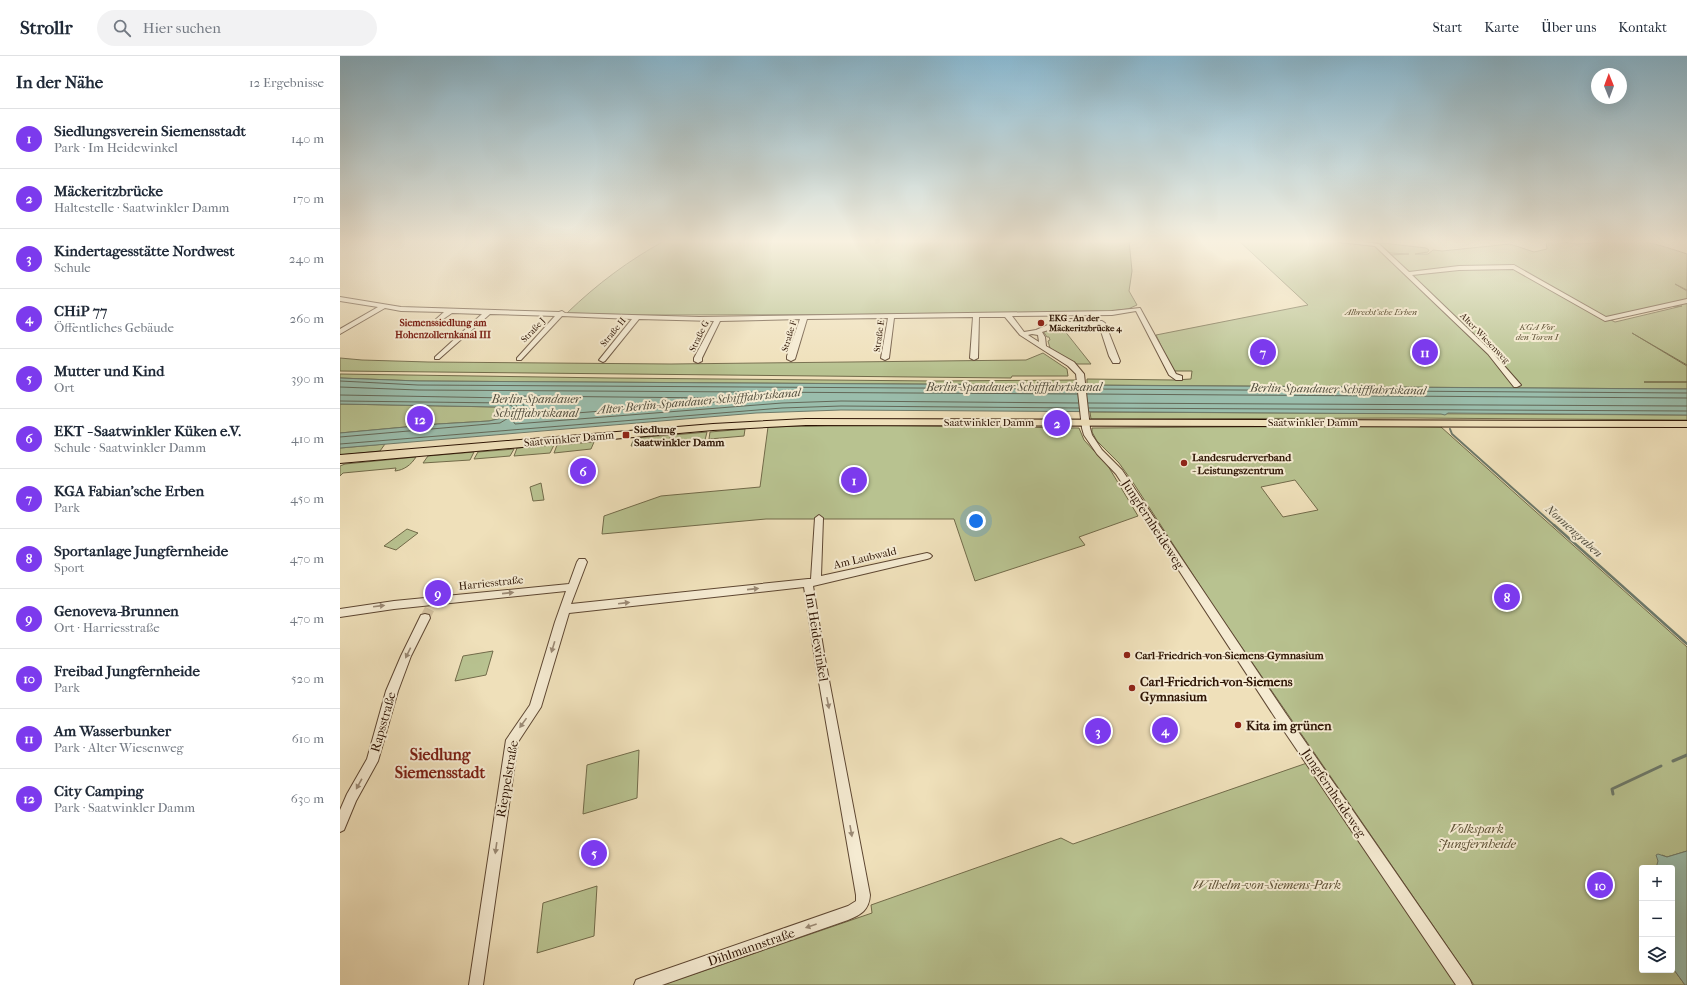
<!DOCTYPE html>
<html lang="de">
<head>
<meta charset="utf-8">
<style>
  body { margin:0; font-family:"IM FELL French Canon",serif; background:#f2f2f3; color:#1f2937 }
  .controls { position:absolute; right:12px; bottom:12px; display:grid; overflow:hidden; border-radius:4px; box-shadow:0 4px 16px #0002 }
  .controls button { width:36px; height:36px; display:grid; place-items:center; padding:0; border:0; border-bottom:1px solid #e0e1e3; background:#fff; color:#1f2937; font:20px sans-serif }
  .compass { position:absolute; left:1251px; top:12px; width:36px; height:36px; border-radius:50%; background:#fff; box-shadow:0 4px 16px #0002; rotate:359deg }
  .you { position:absolute; left:636px; top:465px; width:14px; height:14px; margin:-10px; border:3px solid #fff; border-radius:50%; background:#1a73e8; box-shadow:0 0 0 6px #1a73e833 }
  .badge { display:grid; place-items:center; width:26px; height:26px; border-radius:50%; background:#7c3aed; color:#fff; font-size:13px; font-weight:700 }
  .pin { position:absolute; translate:-50% -50%; border:2px solid #fff; box-shadow:0 1px 4px #0006 }
  .list { margin:0; padding:0; list-style:none }
  h2 { display:flex; justify-content:space-between; align-items:center; height:52px; margin:0; padding:0 16px; font-size:17px }
  h2 small { font-size:13px; font-weight:400; color:#747a83 }
  .list li { display:grid; grid-template-columns:26px 1fr auto; gap:12px; align-items:center; box-sizing:border-box; height:60px; padding:0 16px; border-top:1px solid #e0e1e3 }
  .list b { display:block; font-size:15px; white-space:nowrap }
  .list p { margin:0; font-size:13px; white-space:nowrap; color:#747a83 }
  .list em { font-size:13px; font-style:normal; color:#747a83 }
  .icon { flex:none; width:22px; height:22px; fill:none; stroke:currentColor; stroke-width:2; stroke-linecap:round; stroke-linejoin:round }
  .map { position:relative; flex:none; width:1347px; height:929px; overflow:hidden }
  header { display:flex; align-items:center; gap:24px; box-sizing:border-box; height:56px; padding:0 20px; background:#fff; border-bottom:1px solid #e0e1e3 }
  header strong { font-size:19px }
  nav { display:flex; gap:22px; margin-inline-start:auto; font-size:14px }
  .search { width:280px; height:36px; background:#f2f2f3; display:flex; align-items:center; gap:10px; box-sizing:border-box; padding:0 14px; border-radius:22px; color:#747a83; font-size:15px }
  main { display:flex }
  aside { flex:1; background:#fff }
  .map>svg:first-child { display:block }
  .green { fill:#b8c290; stroke:#726b4a; fill-rule:evenodd }
  .water { fill:#9abdac; stroke:#6e7969 }
  .lines { fill:none; stroke-linecap:round; stroke-linejoin:round }
  .shore { stroke:#646858; stroke-width:1 }
  .stream-far2 { stroke:#6e7969; stroke-width:2 }
  .stream-far1 { stroke:#6e7969; stroke-width:2.5 }
  .stream { stroke:#6e7969; stroke-width:3 }
  .minor-tunnel { stroke:#d2c19f; stroke-width:10; stroke-dasharray:10 5; stroke-linecap:butt }
  .minor-casing { stroke:#5e4732; stroke-width:2 }
  .major-casing { stroke:#2d1404; stroke-width:2 }
  .minor { fill:#f5ebd2; fill-rule:evenodd }
  .major { fill:#efe0ba; fill-rule:evenodd }
  .oneway { fill:#9b8a75 }
  .poi-dot { fill:#8f2418; stroke:#f5ebd2; stroke-width:1.5 }
  .labels { text-anchor:middle; dominant-baseline:central; stroke-width:4; stroke-linejoin:round; paint-order:stroke }
  .far-park-label { font-size:9px; font-style:italic; fill:#5e5135; stroke:#f5ebd2 }
  .far-poi-label { font-size:9px; font-weight:bold; fill:#2d1404; stroke:#f5ebd2; text-anchor:start }
  .far-street-label { font-size:9px; fill:#2d1404; stroke:#f5ebd2 }
  .far-neighbourhood-label { font-size:10px; font-weight:bold; fill:#7a1f14; stroke:#f5ebd2 }
  .street-label { font-size:11px; fill:#2d1404; stroke:#f5ebd2 }
  .poi-label { font-size:11px; font-weight:bold; fill:#2d1404; stroke:#f5ebd2; text-anchor:start }
  .water-label { font-size:12px; font-style:italic; fill:#534f3f; stroke:#f5ebd2 }
  .near-street-label { font-size:13px; fill:#2d1404; stroke:#f5ebd2 }
  .near-poi-label { font-size:13px; font-weight:bold; fill:#2d1404; stroke:#f5ebd2; text-anchor:start }
  .near-park-label { font-size:13px; font-style:italic; fill:#5e5135; stroke:#f5ebd2 }
  .near-quarter-label { font-size:16px; font-weight:bold; fill:#7a1f14; stroke:#f5ebd2 }
</style>
</head>
<body>
<header>
<strong>Strollr</strong>
<div class="search"><svg class="icon" aria-label="search" viewBox="0 0 24 24"><circle cx="10" cy="10" r="6"/><path d="M15 15l6 6"/></svg>Hier suchen</div>
<nav><a>Start</a><a>Karte</a><a>Über uns</a><a>Kontakt</a></nav>
</header>
<main>
<aside>
<h2>In der Nähe<small>12 Ergebnisse</small></h2>
<ul class="list">
<li><span class="badge">1</span><div><b>Siedlungsverein Siemensstadt</b><p>Park · Im Heidewinkel</p></div><em>140 m</em></li>
<li><span class="badge">2</span><div><b>Mäckeritzbrücke</b><p>Haltestelle · Saatwinkler Damm</p></div><em>170 m</em></li>
<li><span class="badge">3</span><div><b>Kindertagesstätte Nordwest</b><p>Schule</p></div><em>240 m</em></li>
<li><span class="badge">4</span><div><b>CHiP 77</b><p>Öffentliches Gebäude</p></div><em>260 m</em></li>
<li><span class="badge">5</span><div><b>Mutter und Kind</b><p>Ort</p></div><em>390 m</em></li>
<li><span class="badge">6</span><div><b>EKT - Saatwinkler Küken e.V.</b><p>Schule · Saatwinkler Damm</p></div><em>410 m</em></li>
<li><span class="badge">7</span><div><b>KGA Fabian'sche Erben</b><p>Park</p></div><em>450 m</em></li>
<li><span class="badge">8</span><div><b>Sportanlage Jungfernheide</b><p>Sport</p></div><em>470 m</em></li>
<li><span class="badge">9</span><div><b>Genoveva-Brunnen</b><p>Ort · Harriesstraße</p></div><em>470 m</em></li>
<li><span class="badge">10</span><div><b>Freibad Jungfernheide</b><p>Park</p></div><em>520 m</em></li>
<li><span class="badge">11</span><div><b>Am Wasserbunker</b><p>Park · Alter Wiesenweg</p></div><em>610 m</em></li>
<li><span class="badge">12</span><div><b>City Camping</b><p>Park · Saatwinkler Damm</p></div><em>630 m</em></li>
</ul>
</aside>
<div class="map">
<svg width="1347" height="929" viewBox="0 0 1347 929">
  <rect width="100%" height="100%" fill="#efe0ba"/>
  <filter id="stains"><feTurbulence type="fractalNoise" baseFrequency=".005" numOctaves="4"/><feColorMatrix values="0 0 0 0 .2 0 0 0 0 .09 0 0 0 0 .02 0 0 0 .5 -.17"/></filter>
  <radialGradient id="worn" r=".72"><stop offset=".6" stop-color="#630" stop-opacity="0"/><stop offset="1" stop-color="#630" stop-opacity=".3"/></radialGradient>
  <g class="green">
    <path d="M 326,184 L 789,184 L 792,215 L 789,235 L 797,249 L 788,253 L 763,256 L 672,258 L 299,259 L 227,257 C 257,228 289,204 326,184 Z"/>
    <path d="M 898,184 L 1005,184 L 1038,187 L 1049,199 L 1069,198 L 1050,197 L 1040,188 L 1043,187 L 1086,192 L 1089,194 L 1088,196 L 1075,198 L 1088,198 L 1093,194 L 1102,195 L 1170,188 L 1194,196 L 1207,193 L 1206,185 C 1218,182 1226,188 1237,188 C 1255,188 1274,182 1293,184 C 1311,186 1329,192 1347,198 L 1347,234 L 1335,228 L 1347,235 L 1347,244 L 1269,263 L 1275,266 L 1342,250 L 1334,251 L 1331,249 L 1347,245 L 1347,309 L 1292,277 L 1347,310 L 1347,326 L 1304,326 L 1347,326 L 1347,333 L 747,329 L 747,323 L 834,324 L 851,323 L 852,315 L 833,315 L 816,279 L 968,249 Z"/>
    <polygon points="720,269 751,308 736,308 710,292 708,285 710,284 709,281 707,281 703,275"/>
    <polygon points="703,297 727,313 728,320 672,320 671,322 0,315 0,302 22,304 88,306 331,308 686,304"/>
    <polygon points="0,318 270,322 595,325 736,324 736,329 78,325 0,322"/>
    <polygon points="0,348 158,351 166,351 170,354 168,358 162,362 149,365 98,368 0,377"/>
    <polygon points="750,356 1347,359 1347,364 1073,362 751,363"/>
    <polygon points="507,369 739,372 744,384 768,410 798,460 739,481 745,489 635,525 614,463 426,463 262,478 264,460 321,440 420,431 428,371"/>
    <path d="M 1032,370 L 1101,371 L 1347,591 L 1347,795 L 1327,801 L 1322,799 L 1316,812 L 1302,812 L 1302,914 L 1332,914 L 1332,911 L 1345,929 L 1134,929 L 874,551 L 794,428 L 779,407 L 757,385 L 752,376 L 752,372 ZM 955,424 L 978,454 L 943,461 L 921,431 Z"/>
    <polygon points="405,373 404,380 369,383 370,376"/>
    <polygon points="367,376 365,384 331,387 333,379"/>
    <polygon points="331,379 328,387 291,390 294,382"/>
    <polygon points="254,386 251,393 214,397 217,389"/>
    <polygon points="45,388 40,395 0,399 0,392"/>
    <polygon points="214,389 210,397 174,400 177,392"/>
    <polygon points="174,393 170,400 134,403 138,396"/>
    <polygon points="134,396 130,404 83,407 88,400"/>
    <path d="M 76,401 C 71,409 64,414 55,415 L 56,412 L 3,417 L 0,420 L 0,410 L 5,408 Z"/>
    <polygon points="201,427 204,444 193,445 190,431"/>
    <polygon points="67,473 78,477 56,494 44,490"/>
    <polygon points="153,595 146,619 115,625 123,600"/>
    <polygon points="299,694 297,742 243,758 247,709"/>
    <polygon points="967,707 1117,929 322,929 532,857 531,849 721,782 733,788"/>
    <polygon points="257,830 254,880 197,897 203,847"/>
  </g>
  <g class="water">
    <polygon points="0,322 78,325 1347,333 1347,359 1108,357 1105,359 1101,358 501,354 416,357 0,392 0,377 98,368 149,365 162,362 168,358 170,354 166,351 158,351 0,348"/>
    <polygon points="1347,795 1347,929 1345,929 1332,911 1332,812 1316,812 1318,805 1316,799 1318,798 1327,801"/>
  </g>
  <g class="lines">
    <g class="shore">
      <polyline points="0,325 78,329 737,333"/>
      <polyline points="0,331 78,334 737,338"/>
      <polyline points="747,333 1347,337"/>
      <polyline points="747,338 1347,342"/>
      <path d="M 0,339 L 168,342 C 179,348 180,355 173,365 L 175,368 L 442,347 L 501,345 L 738,347"/>
      <polygon points="182,340 375,342 377,344 375,346 186,361 184,359 184,350 180,343"/>
      <polyline points="0,345 166,347 172,350 174,354 170,361 160,367 0,381"/>
      <polyline points="748,347 1347,350"/>
      <polyline points="749,352 1347,355"/>
      <polyline points="0,388 442,352 501,350 739,352"/>
    </g>
    <polyline class="stream-far2" points="1110,373 1112,378 1215,470"/>
    <polyline class="stream-far1" points="1214,469 1347,588"/>
    <g class="stream">
      <polyline points="1333,705 1347,699"/>
      <polyline points="1273,738 1272,733 1321,710"/>
    </g>
    <polyline class="minor-tunnel" points="85,562 90,552"/>
    <defs>
      <g id="minor">
        <polygon points="996,184 1011,184 1039,188 1069,216 1119,210 1174,209 1266,261 1347,243 1347,247 1265,265 1173,213 1119,214 1072,219 1152,296 1181,329 1177,331 1174,331 1148,298 1035,190 999,186"/>
        <path d="M 0,241 L 61,251 L 219,256 L 222,255 L 225,257 L 359,261 L 772,255 L 800,252 L 836,318 L 842,320 L 842,324 L 836,324 L 829,319 L 796,255 L 772,259 L 672,260 L 684,276 L 696,274 L 710,268 L 721,266 L 762,265 L 765,267 L 780,305 L 779,307 L 773,307 L 769,300 L 759,269 L 721,270 L 702,276 L 705,281 L 706,290 L 734,306 L 744,318 L 750,372 L 752,379 L 762,394 L 782,414 L 946,658 L 1130,924 L 1132,929 L 1116,929 L 938,666 L 776,418 L 757,398 L 744,379 L 742,372 L 736,318 L 728,310 L 680,279 L 665,261 L 639,261 L 638,302 L 634,304 L 630,302 L 633,261 L 554,262 L 549,302 L 545,304 L 541,302 L 548,262 L 467,263 L 455,303 L 451,305 L 447,303 L 447,300 L 460,263 L 380,265 L 362,302 L 362,305 L 358,307 L 354,305 L 354,302 L 374,265 L 299,263 L 265,305 L 263,306 L 259,304 L 292,263 L 222,260 L 181,304 L 177,304 L 177,302 L 215,260 L 150,258 L 99,303 L 95,303 L 95,301 L 142,258 L 112,257 L 96,268 L 93,266 L 104,256 L 61,255 L 45,252 L 0,278 L 0,273 L 38,251 L 0,245 ZM 692,278 L 698,279 L 699,286 L 688,279 Z"/>
        <path d="M 479,459 L 483,462 L 481,520 L 587,497 L 590,498 L 592,500 L 590,502 L 587,503 L 473,530 L 485,603 L 530,839 C 529,854 521,859 508,864 L 322,929 L 294,929 L 296,924 L 301,922 L 508,850 L 516,845 L 516,839 L 475,603 L 464,531 L 229,557 L 201,651 L 178,686 L 143,929 L 129,929 L 166,684 L 190,649 L 215,566 L 226,535 L 54,553 L 0,561 L 0,553 L 54,545 L 229,528 L 237,506 L 239,503 L 245,503 L 247,506 L 231,548 L 468,523 L 471,523 L 475,462 Z"/>
        <polygon points="85,558 89,559 90,562 71,600 58,635 38,705 16,745 4,774 0,776 0,754 7,738 27,703 46,635 61,600 81,559"/>
      </g>
      <polygon id="major" points="466,363 1347,365 1347,371 466,369 373,374 0,407 0,399 373,368"/>
    </defs>
    <use href="#minor" class="minor-casing"/>
    <use href="#major" class="major-casing"/>
    <use href="#minor" class="minor"/>
    <use href="#major" class="major"/>
  </g>
  <defs><path id="oneway-solid" d="M-6-.8H1V-3.2L6.5 0L1 3.2V.8H-6Z"/></defs>
  <g class="oneway">
    <use href="#oneway-solid" transform="translate(413 533) rotate(-6)"/>
    <use href="#oneway-solid" transform="translate(168 537) rotate(-6)"/>
    <use href="#oneway-solid" transform="translate(284 547) rotate(-7)"/>
    <use href="#oneway-solid" transform="translate(39 550) rotate(-7)"/>
    <use href="#oneway-solid" transform="translate(213 591) rotate(107)"/>
    <use href="#oneway-solid" transform="translate(68 597) rotate(116)"/>
    <use href="#oneway-solid" transform="translate(488 647) rotate(79)"/>
    <use href="#oneway-solid" transform="translate(183 667) rotate(126)"/>
    <use href="#oneway-solid" transform="translate(19 728) rotate(119)"/>
    <use href="#oneway-solid" transform="translate(511 775) rotate(80)"/>
    <use href="#oneway-solid" transform="translate(156 792) rotate(98)"/>
    <use href="#oneway-solid" transform="translate(471 870) rotate(161)"/>
  </g>
  <linearGradient id="sky" x2="0" y2="1"><stop stop-color="#89b8d0"/><stop offset="0.59" stop-color="#f8f1e0"/><stop offset="1" stop-color="#f8f1e0" stop-opacity="0"/></linearGradient>
  <rect width="1347" height="314" fill="url(#sky)"/>
  <g class="poi-dot">
    <circle cx="701" cy="267" r="4"/>
    <rect x="282" y="375" width="8" height="8" rx="2"/>
    <circle cx="844" cy="407" r="4"/>
    <circle cx="787" cy="599" r="4"/>
    <circle cx="792" cy="632" r="4"/>
    <circle cx="898" cy="669" r="4"/>
  </g>
  <g class="labels">
    <g class="far-park-label">
      <text x="1041" y="256">Albrecht'sche Erben</text>
      <text x="1197" y="271">KGA Vor<tspan x="1197" dy="10">den Toren I</tspan></text>
    </g>
    <g class="far-poi-label">
      <text x="709" y="262">EKG - An der<tspan x="709" dy="10">Mäckeritzbrücke 4</tspan></text>
    </g>
    <g class="far-street-label">
      <text transform="translate(193 274) rotate(-46)">Straße J</text>
      <text transform="translate(273 276) rotate(-51)">Straße H</text>
      <text transform="translate(359 280) rotate(-64)">Straße G</text>
      <text transform="translate(449 280) rotate(-73)">Straße F</text>
      <text transform="translate(539 280) rotate(-82)">Straße E</text>
      <text transform="translate(1145 282) rotate(46)">Alter Wiesenweg</text>
    </g>
    <g class="far-neighbourhood-label">
      <text x="103" y="267">Siemenssiedlung am<tspan x="103" dy="12">Hohenzollernkanal III</tspan></text>
    </g>
    <g class="street-label">
      <text x="649" y="366">Saatwinkler Damm</text>
      <text x="973" y="366">Saatwinkler Damm</text>
      <text transform="translate(229 383) rotate(-5)">Saatwinkler Damm</text>
      <text transform="translate(525 502) rotate(-13)">Am Laubwald</text>
      <text transform="translate(151 527) rotate(-6)">Harriesstraße</text>
    </g>
    <g class="poi-label">
      <text x="294" y="373">Siedlung<tspan x="294" dy="13">Saatwinkler Damm</tspan></text>
      <text x="852" y="401">Landesruderverband<tspan x="852" dy="13">- Leistungszentrum</tspan></text>
      <text x="795" y="599">Carl-Friedrich-von-Siemens-Gymnasium</text>
    </g>
    <g class="water-label">
      <text x="674" y="331">Berlin-Spandauer Schifffahrtskanal</text>
      <text transform="translate(998 333) rotate(1)">Berlin-Spandauer Schifffahrtskanal</text>
      <text x="196" y="343">Berlin-Spandauer<tspan x="196" dy="14">Schifffahrtskanal</tspan></text>
      <text transform="translate(359 345) rotate(-5)">Alter Berlin-Spandauer Schifffahrtskanal</text>
      <text transform="translate(1234 475) rotate(42)">Nonnengraben</text>
    </g>
    <g class="near-street-label">
      <text transform="translate(813 468) rotate(57)">Jungfernheideweg</text>
      <text transform="translate(477 581) rotate(81)">Im Heidewinkel</text>
      <text transform="translate(43 666) rotate(-74)">Rapsstraße</text>
      <text transform="translate(167 723) rotate(-80)">Rieppelstraße</text>
      <text transform="translate(994 737) rotate(56)">Jungfernheideweg</text>
      <text transform="translate(411 891) rotate(-19)">Dihlmannstraße</text>
    </g>
    <g class="near-poi-label">
      <text x="800" y="625">Carl-Friedrich-von-Siemens<tspan x="800" dy="15">Gymnasium</tspan></text>
      <text x="906" y="669">Kita im grünen</text>
    </g>
    <g class="near-park-label">
      <text x="1137" y="772">Volkspark<tspan x="1137" dy="15">Jungfernheide</tspan></text>
      <text x="927" y="828">Wilhelm-von-Siemens-Park</text>
    </g>
    <g class="near-quarter-label">
      <text x="100" y="698">Siedlung<tspan x="100" dy="18">Siemensstadt</tspan></text>
    </g>
  </g>
  <rect width="100%" height="100%" filter="url(#stains)"/>
  <rect width="100%" height="100%" fill="url(#worn)"/>
</svg>
<div class="controls">
<button>+</button>
<button>−</button>
<button><svg class="icon" aria-label="layers" viewBox="0 0 24 24"><path d="M12 4l9 5-9 5-9-5zM3 14l9 5 9-5"/></svg></button>
</div>
<svg class="compass" viewBox="-18 -18 36 36"><path d="M0-13l5 13h-10z" fill="#e53935"/><path d="M0 13l5-13h-10z" fill="#747a83"/></svg>
<div class="you"></div>
<div class="pin badge" style="left:514px;top:424px">1</div>
<div class="pin badge" style="left:717px;top:367px">2</div>
<div class="pin badge" style="left:758px;top:675px">3</div>
<div class="pin badge" style="left:825px;top:674px">4</div>
<div class="pin badge" style="left:254px;top:797px">5</div>
<div class="pin badge" style="left:243px;top:415px">6</div>
<div class="pin badge" style="left:923px;top:296px">7</div>
<div class="pin badge" style="left:1167px;top:541px">8</div>
<div class="pin badge" style="left:98px;top:537px">9</div>
<div class="pin badge" style="left:1260px;top:829px">10</div>
<div class="pin badge" style="left:1085px;top:296px">11</div>
<div class="pin badge" style="left:80px;top:363px">12</div>
</div>
</main>
</body>
</html>
